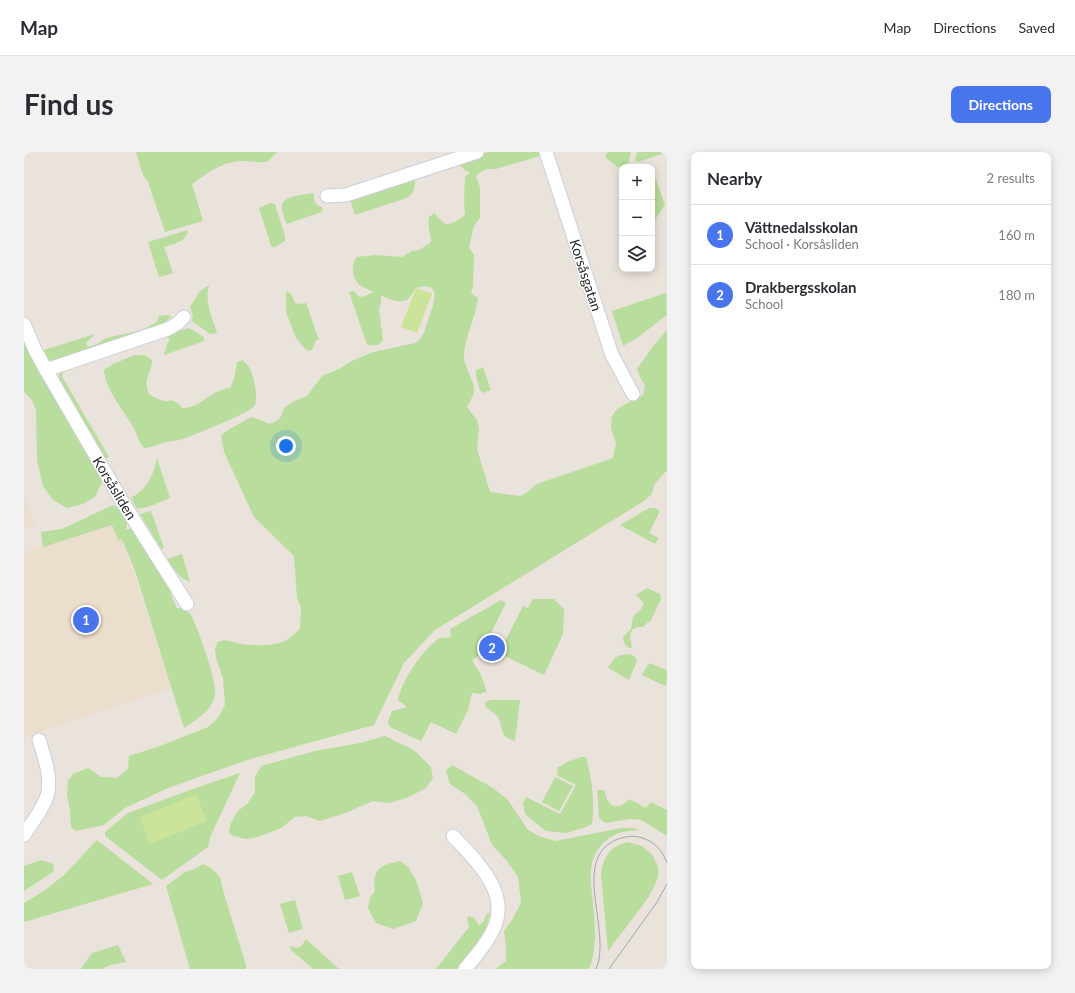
<!DOCTYPE html>
<html lang="en">
<head>
<meta charset="utf-8">
<style>
  body { margin:0; font-family:Lato,sans-serif; background:#f2f2f3; color:#2b2b33 }
  .controls { position:absolute; right:12px; top:12px; display:grid; overflow:hidden; border-radius:8px; box-shadow:0 2px 10px #0003 }
  .controls button { width:36px; height:36px; display:grid; place-items:center; padding:0; border:0; border-bottom:1px solid #e1e1e2; background:#fff; color:#2b2b33; font:20px sans-serif }
  .you { position:absolute; left:262px; top:294px; width:14px; height:14px; margin:-10px; border:3px solid #fff; border-radius:50%; background:#1a73e8; box-shadow:0 0 0 6px #1a73e833 }
  .badge { display:grid; place-items:center; width:26px; height:26px; border-radius:50%; background:#4875ec; color:#fff; font-size:13px; font-weight:700 }
  .pin { position:absolute; translate:-50% -50%; border:2px solid #fff; box-shadow:0 1px 4px #0006 }
  .list { margin:0; padding:0; list-style:none }
  h2 { display:flex; justify-content:space-between; align-items:center; height:52px; margin:0; padding:0 16px; font-size:17px }
  h2 small { font-size:13px; font-weight:400; color:#7c7c81 }
  .list li { display:grid; grid-template-columns:26px 1fr auto; gap:12px; align-items:center; box-sizing:border-box; height:60px; padding:0 16px; border-top:1px solid #e1e1e2 }
  .list b { display:block; font-size:15px; white-space:nowrap }
  .list p { margin:0; font-size:13px; white-space:nowrap; color:#7c7c81 }
  .list em { font-size:13px; font-style:normal; color:#7c7c81 }
  .icon { flex:none; width:22px; height:22px; fill:none; stroke:currentColor; stroke-width:2; stroke-linecap:round; stroke-linejoin:round }
  .map { position:relative; flex:none; width:643px; height:817px; overflow:hidden; border-radius:8px }
  header { display:flex; align-items:center; gap:24px; box-sizing:border-box; height:56px; padding:0 20px; background:#fff; border-bottom:1px solid #e1e1e2 }
  header strong { font-size:19px }
  nav { display:flex; gap:22px; margin-inline-start:auto; font-size:14px }
  .intro { display:flex; align-items:center; justify-content:space-between; box-sizing:border-box; height:96px; padding:0 24px }
  h1 { margin:0; font-size:28px }
  .button { padding:10px 18px; border-radius:8px; background:#4875ec; color:#fff; font-size:14px; font-weight:700 }
  main { display:flex; gap:24px; padding:0 24px }
  aside { flex:1; background:#fff; border-radius:8px; box-shadow:0 2px 10px #0003 }
  .map>svg:first-child { display:block }
  .education { fill:#ebdecd }
  .green { fill:#b8dd9c }
  .pitch { fill:#cbe499 }
  .lines { fill:none; stroke-linecap:round; stroke-linejoin:round }
  .minor-casing { stroke:#cbcfda; stroke-width:15 }
  .minor { stroke:#fff; stroke-width:13 }
  .tram { stroke:#9fa4b2; stroke-width:1 }
  .labels { text-anchor:middle; dominant-baseline:central; stroke-width:3; stroke-linejoin:round; paint-order:stroke }
  .street-label { font-size:14px; fill:#292929; stroke:#fff }
</style>
</head>
<body>
<header>
<strong>Map</strong>
<nav><a>Map</a><a>Directions</a><a>Saved</a></nav>
</header>
<div class="intro"><h1>Find us</h1><a class="button">Directions</a></div>
<main>
<div class="map">
<svg width="643" height="817" viewBox="0 0 643 817">
  <rect width="100%" height="100%" fill="#eae3dc"/>
  <g class="education">
    <polygon points="0,341 11,374 0,377"/>
    <polygon points="92,369 148,536 0,585 0,400"/>
  </g>
  <g class="green">
    <path d="M 112,0 L 253,0 L 244,9 L 241,10 C 234,11 227,9 219,9 C 197,10 185,20 168,32 L 179,69 L 141,80 L 124,30 L 119,23 Z"/>
    <path d="M 464,0 L 517,0 L 516,4 L 472,17 L 463,17 L 452,23 L 456,36 L 456,66 L 450,74 L 445,95 L 450,103 L 449,134 L 447,141 L 454,146 C 452,165 439,189 440,207 C 440,210 442,213 443,216 C 450,236 455,235 443,255 L 453,268 L 455,277 L 453,297 L 466,340 L 496,344 L 502,341 L 513,332 L 589,306 L 592,291 L 587,276 L 588,264 L 593,257 L 619,243 L 621,234 L 616,225 L 613,217 L 629,194 L 643,178 L 643,318 L 630,333 L 628,342 L 620,349 L 411,478 L 380,511 L 350,573 L 223,608 L 144,636 L 101,656 L 80,673 L 52,679 L 47,675 L 46,659 L 43,643 L 44,629 L 49,622 L 64,616 L 77,625 L 93,626 L 104,617 L 105,604 L 136,594 L 184,575 L 194,566 L 201,553 L 199,526 L 192,506 L 191,496 L 194,490 C 204,486 209,491 218,492 C 230,494 247,494 259,490 C 265,487 271,482 276,477 L 277,456 L 273,446 L 270,404 L 230,365 L 200,300 L 197,283 L 206,277 L 227,265 L 237,268 L 245,272 C 254,269 258,266 260,256 L 269,250 L 283,244 L 298,224 L 317,216 L 326,210 L 346,201 L 391,191 C 400,186 402,174 405,165 C 411,150 418,128 392,136 C 389,139 388,143 385,146 C 377,154 365,146 357,144 L 357,150 L 355,157 L 359,188 C 355,194 350,194 343,193 L 325,140 L 330,139 L 334,144 L 339,145 L 349,140 C 345,138 341,136 337,134 C 328,127 326,113 333,105 L 351,103 L 378,105 L 388,99 L 395,98 L 407,90 C 407,81 403,75 405,65 L 410,61 L 421,72 C 429,72 436,68 441,62 L 440,49 L 441,25 L 446,21 L 438,16 L 436,10 Z"/>
    <polygon points="584,0 607,0 604,12 598,15 593,15 581,5"/>
    <polygon points="613,0 643,0 614,10 611,8"/>
    <polygon points="628,16 641,53 632,66 628,68"/>
    <path d="M 391,26 C 391,35 391,40 383,46 L 331,63 L 326,47 Z"/>
    <path d="M 290,41 C 290,50 291,53 299,56 L 297,60 L 263,72 C 261,67 257,59 258,53 C 258,44 283,42 290,41 Z"/>
    <polygon points="247,51 251,52 261,84 261,89 250,96 247,94 235,56"/>
    <path d="M 164,78 C 163,90 149,92 140,95 L 149,121 L 135,125 L 124,90 Z"/>
    <path d="M 185,133 C 180,149 188,165 193,181 L 186,182 L 168,169 L 169,164 L 166,155 L 176,139 Z"/>
    <polygon points="262,139 267,142 271,151 276,152 282,151 295,188 292,188 288,198 283,199 272,186 262,160"/>
    <polygon points="642,141 643,163 613,186 599,194 588,159"/>
    <polygon points="142,163 148,164 134,176 32,209 25,208 20,198 71,182 62,191 64,195 73,192 80,187 86,185 118,178 133,170 135,164"/>
    <polygon points="165,176 180,185 180,189 140,203 140,200 142,198 143,192 146,188 142,183"/>
    <polygon points="0,188 79,328 71,345 59,352 43,356 29,348 19,334 13,308 12,258 8,248 0,240"/>
    <path d="M 111,203 L 121,203 L 128,208 C 128,223 118,225 125,242 C 129,244 133,247 137,248 C 147,252 146,243 158,256 C 176,257 186,238 206,236 L 210,227 L 213,210 L 219,208 C 221,211 225,214 226,217 C 230,224 234,246 231,253 C 227,261 169,283 159,287 C 152,289 145,289 138,291 C 131,293 128,296 120,296 C 115,290 113,283 110,276 C 100,259 81,237 80,218 L 89,212 Z"/>
    <path d="M 459,215 L 467,238 L 459,241 L 455,237 C 455,230 451,225 452,218 Z"/>
    <polygon points="43,217 38,222 39,226 85,305 81,307 36,231 35,222"/>
    <path d="M 133,306 L 146,346 L 124,355 L 113,357 L 107,346 C 124,336 129,325 133,306 Z"/>
    <path d="M 89,353 C 101,360 105,362 102,377 L 110,377 L 145,433 L 148,445 L 153,456 L 160,456 C 162,458 165,460 167,463 C 173,474 194,531 191,543 C 188,559 173,567 160,576 L 111,419 L 98,387 L 94,388 L 88,373 L 19,395 L 17,380 L 38,377 Z"/>
    <polygon points="625,356 631,356 636,359 625,381 635,386 631,392 596,373"/>
    <polygon points="127,359 140,396 137,397 116,362"/>
    <path d="M 158,402 L 166,430 C 155,426 150,417 143,407 Z"/>
    <path d="M 623,436 L 636,442 L 637,447 L 626,470 L 624,470 L 619,475 L 613,475 L 608,478 L 606,485 L 608,496 C 601,496 600,491 599,485 L 607,477 L 609,465 C 612,461 620,457 619,451 C 618,448 614,445 612,443 Z"/>
    <polygon points="509,447 530,447 540,457 539,482 520,523 475,501 499,454 504,456"/>
    <path d="M 477,448 L 482,451 L 456,503 L 448,508 L 458,525 L 463,541 L 461,540 L 456,542 L 448,541 L 444,558 L 432,582 L 407,570 L 397,589 L 366,575 L 364,570 L 368,559 L 383,555 L 374,548 C 378,528 398,499 414,487 C 418,485 423,486 427,485 L 426,477 Z"/>
    <path d="M 606,502 L 610,504 L 613,509 L 605,528 L 584,516 C 591,505 592,503 606,502 Z"/>
    <polygon points="625,511 643,518 643,531 641,534 618,523"/>
    <path d="M 467,548 L 496,548 L 491,589 C 475,584 480,579 475,567 C 472,561 465,558 461,554 L 461,550 Z"/>
    <polygon points="361,584 390,598 407,615 409,626 402,636 385,645 365,651 349,649 321,661 296,669 282,664 271,665 257,676 234,685 221,687 207,683 205,679 207,671 213,660 224,651 231,640 231,625 237,614 291,599 336,591"/>
    <path d="M 557,605 L 562,605 C 568,627 571,650 568,672 L 562,675 L 542,681 L 522,679 L 501,662 L 499,651 L 502,645 L 536,662 L 552,633 L 532,623 L 534,622 L 533,616 L 543,610 Z"/>
    <path d="M 428,613 L 469,636 L 484,648 L 504,678 L 517,685 L 531,689 L 597,676 L 609,676 L 618,679 C 592,676 571,690 567,717 C 566,725 567,733 568,741 C 570,766 575,793 565,817 L 472,817 L 482,809 L 482,795 L 480,779 L 488,768 L 497,751 L 494,725 L 483,709 L 468,693 L 453,654 L 441,642 L 426,632 L 422,619 Z"/>
    <polygon points="216,621 187,683 184,695 138,728 81,684 81,680 104,661 174,635"/>
    <polygon points="531,625 549,634 535,659 518,650"/>
    <polygon points="573,638 580,638 583,648 589,654 596,654 604,649 605,647 622,656 627,650 643,658 643,684 617,668 606,667 581,671 575,666"/>
    <polygon points="73,688 129,732 0,770 0,751 20,739 40,723"/>
    <path d="M 604,690 L 618,694 L 628,702 L 634,715 L 634,724 L 632,731 L 622,749 L 584,799 L 577,722 C 579,705 586,694 604,690 Z"/>
    <polygon points="17,708 30,712 29,720 0,739 0,714"/>
    <path d="M 376,709 L 384,715 L 392,728 L 399,751 L 392,769 L 369,777 L 352,771 L 344,756 L 346,746 L 351,739 C 348,716 357,713 376,709 Z"/>
    <polygon points="179,712 187,716 196,725 200,742 222,813 222,817 166,817 142,734 161,720 171,717"/>
    <polygon points="328,720 336,744 321,748 314,724"/>
    <polygon points="271,748 279,777 265,781 256,752"/>
    <path d="M 466,760 C 462,786 449,799 433,817 L 412,817 L 445,775 L 443,764 L 450,766 L 455,773 L 460,769 L 462,763 Z"/>
    <polygon points="282,787 315,817 289,817 267,798 266,794 274,796 278,793"/>
    <polygon points="94,793 102,810 86,813 78,817 57,817 68,801"/>
  </g>
  <g class="pitch">
    <polygon points="392,136 408,142 393,181 377,175"/>
    <polygon points="172,642 183,669 126,692 116,665"/>
  </g>
  <g class="lines">
    <defs>
      <g id="minor">
        <polyline points="522,0 588,203 609,242"/>
        <polyline points="303,44 322,43 453,0"/>
        <polyline points="0,172 11,198 22,218 98,349 163,452"/>
        <polyline points="22,218 144,177 154,171 160,165"/>
        <path d="M 0,683 C 8,670 21,655 24,640 C 27,623 20,604 15,588"/>
        <path d="M 429,684 C 453,710 490,743 467,782 C 460,795 450,806 441,817"/>
      </g>
    </defs>
    <use href="#minor" class="minor-casing"/>
    <use href="#minor" class="minor"/>
    <g class="tram">
      <path d="M 572,817 C 589,779 545,706 594,687 C 603,684 612,683 621,687 C 632,691 639,700 643,711"/>
      <polyline points="585,817 633,750 643,732"/>
    </g>
  </g>
  <g class="labels">
    <g class="street-label">
      <text transform="translate(562 123) rotate(72)">Korsåsgatan</text>
      <text transform="translate(91 336) rotate(59)">Korsåsliden</text>
    </g>
  </g>
</svg>
<div class="controls">
<button>+</button>
<button>−</button>
<button><svg class="icon" aria-label="layers" viewBox="0 0 24 24"><path d="M12 4l9 5-9 5-9-5zM3 14l9 5 9-5"/></svg></button>
</div>
<div class="you"></div>
<div class="pin badge" style="left:62px;top:468px">1</div>
<div class="pin badge" style="left:468px;top:496px">2</div>
</div>
<aside>
<h2>Nearby<small>2 results</small></h2>
<ul class="list">
<li><span class="badge">1</span><div><b>Vättnedalsskolan</b><p>School · Korsåsliden</p></div><em>160 m</em></li>
<li><span class="badge">2</span><div><b>Drakbergsskolan</b><p>School</p></div><em>180 m</em></li>
</ul>
</aside>
</main>
</body>
</html>
